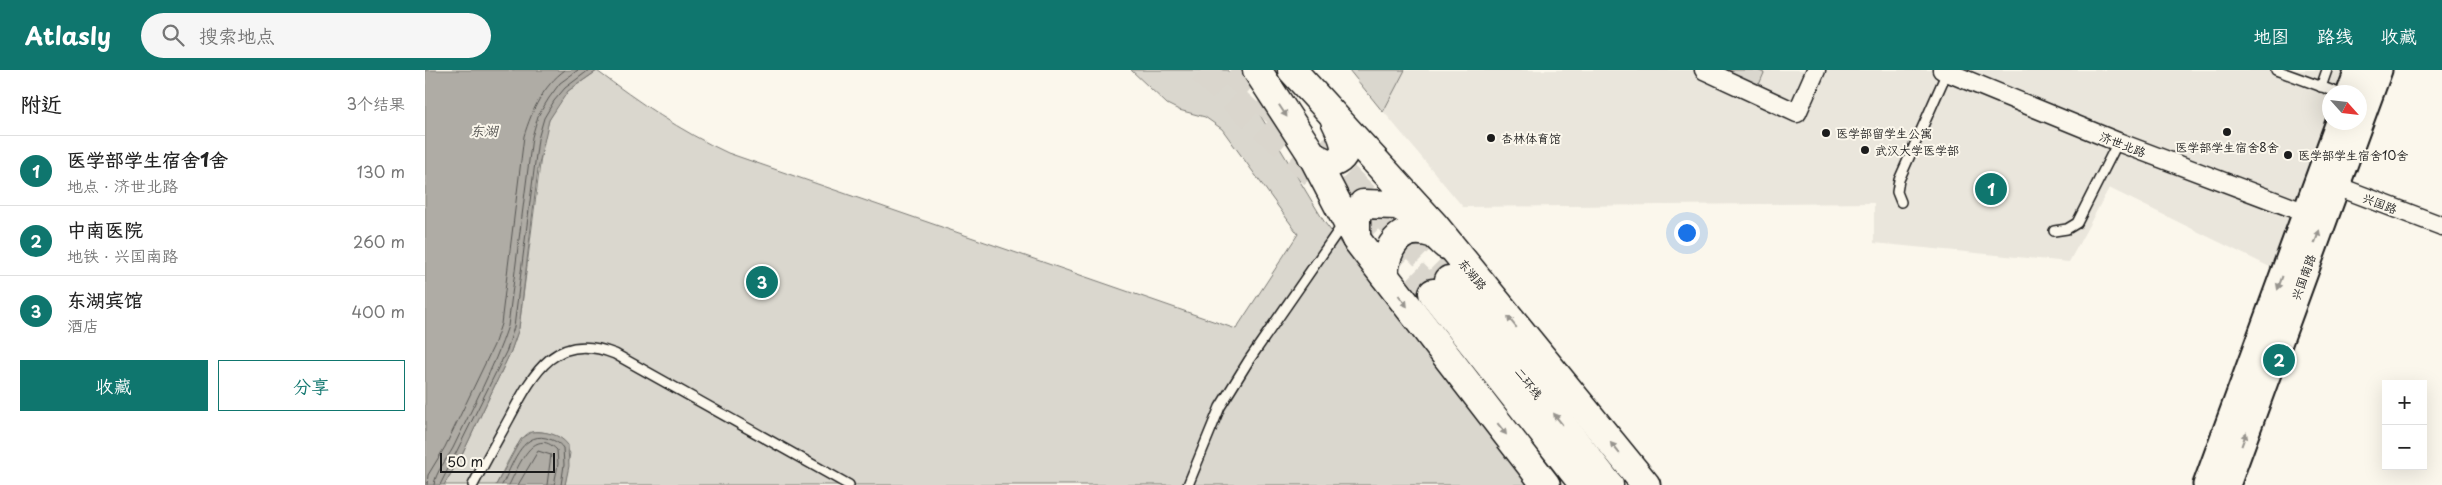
<!DOCTYPE html>
<html lang="zh">
<head>
<meta charset="utf-8">
<style>
  body { margin:0; font-family:"Playpen Sans","LXGW WenKai TC",sans-serif; background:#f6f6f6; color:#222 }
  .controls { position:absolute; right:15px; bottom:15px; display:grid; overflow:hidden; border-radius:0px; box-shadow:0 5px 20px #0002 }
  .controls button { width:45px; height:45px; display:grid; place-items:center; padding:0; border:0; border-bottom:1px solid #e0e0e0; background:#fff; color:#222; font:25px sans-serif }
  .compass { position:absolute; left:1897px; top:15px; width:45px; height:45px; border-radius:50%; background:#fff; box-shadow:0 5px 20px #0002; rotate:117deg }
  .scale { position:absolute; left:15px; bottom:12px; width:115px; box-sizing:border-box; padding-left:5px; border:2px solid #1c1c1c; border-top:0; font-size:14px; line-height:18px; white-space:nowrap; color:#1c1c1c; -webkit-text-stroke:4px #fbf7ec; paint-order:stroke }
  .you { position:absolute; left:1261px; top:162px; width:18px; height:18px; margin:-12px; border:4px solid #fff; border-radius:50%; background:#1a73e8; box-shadow:0 0 0 8px #1a73e833 }
  .badge { display:grid; place-items:center; width:32px; height:32px; border-radius:50%; background:#0f766e; color:#fff; font-size:16px; font-weight:700 }
  .pin { position:absolute; translate:-50% -50%; border:2px solid #fff; box-shadow:0 1px 5px #0006 }
  .list { margin:0; padding:0; list-style:none }
  h2 { display:flex; justify-content:space-between; align-items:center; height:65px; margin:0; padding:0 20px; font-size:21px }
  h2 small { font-size:16px; font-weight:400; color:#767676 }
  .list li { display:grid; grid-template-columns:32px 1fr auto; gap:15px; align-items:center; box-sizing:border-box; height:70px; padding:0 20px; border-top:1px solid #e0e0e0 }
  .list b { display:block; font-size:19px; white-space:nowrap }
  .list p { margin:0; font-size:16px; white-space:nowrap; color:#767676 }
  .list em { font-size:16px; font-style:normal; color:#767676 }
  .actions { display:flex; gap:10px; padding:15px 20px }
  .actions a { flex:1; padding:11px 0; border:1px solid #0f766e; border-radius:0px; text-align:center; font-size:18px; color:#0f766e }
  .actions .main { background:#0f766e; color:#fff }
  .icon { flex:none; width:28px; height:28px; fill:none; stroke:currentColor; stroke-width:2; stroke-linecap:round; stroke-linejoin:round }
  .map { position:relative; flex:none; width:2017px; height:415px; overflow:hidden }
  header { display:flex; align-items:center; gap:30px; box-sizing:border-box; height:70px; padding:0 25px; background:#0f766e; color:#fff }
  header strong { font-size:24px }
  nav { display:flex; gap:28px; margin-inline-start:auto; font-size:18px }
  .search { width:350px; height:45px; background:#f6f6f6; display:flex; align-items:center; gap:12px; box-sizing:border-box; padding:0 18px; border-radius:28px; color:#767676; font-size:19px }
  main { display:flex }
  aside { flex:1; background:#fff }
  .map>svg:first-child { display:block }
  .built { fill:#eae6dc }
  .green { fill:#dad7ce; stroke:#7b7a75 }
  .water { fill:#afaca5; stroke:#74726e }
  .lines { fill:none; stroke-linecap:round; stroke-linejoin:round }
  .shore { stroke:#575653; stroke-width:1 }
  .trunk-tunnel { stroke:#dad6cd; stroke-width:28; stroke-dasharray:28 14; stroke-linecap:butt }
  .service-casing { stroke:#1c1c1c; stroke-width:12 }
  .minor-casing { stroke:#1c1c1c; stroke-width:21 }
  .secondary-casing { stroke:#1c1c1c; stroke-width:29 }
  .primary-casing { stroke:#1c1c1c; stroke-width:31 }
  .trunk-casing { stroke:#1c1c1c; stroke-width:31 }
  .service { stroke:#fbf7ec; stroke-width:9 }
  .minor { stroke:#fbf7ec; stroke-width:18 }
  .secondary { stroke:#fbf7ec; stroke-width:25 }
  .primary { stroke:#fbf7ec; stroke-width:28 }
  .trunk { stroke:#fbf7ec; stroke-width:28 }
  .oneway { fill:#97948e }
  .poi-dot { fill:#1c1c1c; stroke:#fbf7ec; stroke-width:2 }
  .labels { text-anchor:middle; dominant-baseline:central; stroke-width:4; stroke-linejoin:round; paint-order:stroke }
  .poi-label { font-size:12px; fill:#1c1c1c; stroke:#fbf7ec; text-anchor:start }
  .street-label { font-size:12px; fill:#1c1c1c; stroke:#fbf7ec }
  .water-label { font-size:14px; font-style:italic; fill:#575653; stroke:#fbf7ec }
</style>
</head>
<body>
<header>
<strong>Atlasly</strong>
<div class="search"><svg class="icon" aria-label="search" viewBox="0 0 24 24"><circle cx="10" cy="10" r="6"/><path d="M15 15l6 6"/></svg>搜索地点</div>
<nav><a>地图</a><a>路线</a><a>收藏</a></nav>
</header>
<main>
<aside>
<h2>附近<small>3个结果</small></h2>
<ul class="list">
<li><span class="badge">1</span><div><b>医学部学生宿舍1舍</b><p>地点 · 济世北路</p></div><em>130 m</em></li>
<li><span class="badge">2</span><div><b>中南医院</b><p>地铁 · 兴国南路</p></div><em>260 m</em></li>
<li><span class="badge">3</span><div><b>东湖宾馆</b><p>酒店</p></div><em>400 m</em></li>
</ul>
<div class="actions"><a class="main">收藏</a><a>分享</a></div>
</aside>
<div class="map">
<svg width="2017" height="415" viewBox="0 0 2017 415">
  <rect width="100%" height="100%" fill="#fbf7ec"/>
  <filter id="ink" filterUnits="userSpaceOnUse"><feTurbulence type="fractalNoise" baseFrequency=".02" numOctaves="2"/><feDisplacementMap in="SourceGraphic" scale="10" xChannelSelector="R" yChannelSelector="G"/><feConvolveMatrix kernelMatrix="1 2 1 2 8 2 1 2 1" color-interpolation-filters="sRGB"/></filter>
  <g filter="url(#ink)">
    <polygon class="built" points="924,0 1919,0 1911,22 1904,22 1904,40 1847,198 1684,118 1644,192 1449,173 1449,133 1038,137"/>
    <g class="green">
      <path d="M 706,0 L 802,0 L 826,30 L 900,153 L 1103,415 L 140,415 L 145,383 L 134,367 C 125,364 115,360 106,362 C 93,366 78,402 71,415 L 19,415 L 37,385 L 86,281 L 94,258 L 118,71 L 124,50 L 133,34 L 143,21 L 172,1 C 214,32 255,61 303,83 L 811,259 L 873,164 L 797,59 L 780,47 L 754,40 L 742,34 Z"/>
      <polygon points="924,0 980,0 958,42"/>
      <polygon points="1296,0 1332,0 1339,3 1333,17"/>
    </g>
    <g class="water">
      <polygon points="0,0 173,0 143,21 124,50 113,99 94,258 86,281 37,385 19,415 0,415"/>
      <path d="M 107,362 C 120,361 135,364 143,375 L 144,396 L 140,415 L 71,415 L 96,369 Z"/>
    </g>
    <g class="lines">
      <g class="shore">
        <path d="M 2,415 L 3,405 L 20,377 L 69,275 L 76,254 L 99,66 C 107,40 118,16 140,0"/>
        <path d="M 9,415 C 10,403 22,389 28,378 C 47,338 69,298 83,256 L 107,67 L 113,46 L 124,28 L 135,13 L 153,0"/>
        <polyline points="15,415 82,280 89,257 113,69 119,48 129,31 140,18 164,0"/>
        <path d="M 77,415 C 87,397 96,362 121,368 C 128,370 134,372 138,378 L 139,395 L 136,415"/>
        <path d="M 84,415 C 93,398 108,355 132,380 L 133,394 L 129,415"/>
        <polyline points="93,415 113,381 126,385 122,415"/>
      </g>
      <g class="trunk-tunnel">
        <polyline points="776,0 870,85 1008,223"/>
        <polyline points="805,0 858,48"/>
        <polyline points="890,77 1024,210"/>
      </g>
      <defs>
        <g id="service">
          <polyline points="1851,0 1911,22"/>
          <polyline points="1896,17 1902,0"/>
          <polyline points="1476,132 1472,122 1474,110 1522,2"/>
          <polyline points="1629,161 1642,159 1652,153 1693,72"/>
          <path d="M 48,415 C 60,392 73,369 85,347 C 109,302 131,260 190,284 L 424,415"/>
          <polyline points="763,415 795,337 824,290 918,154"/>
        </g>
        <g id="minor">
          <polyline points="1279,0 1372,43 1391,0"/>
          <polyline points="1517,0 1693,72 1881,143"/>
          <polyline points="1901,112 2017,156"/>
        </g>
        <g id="secondary">
          <polyline points="1925,22 1933,0"/>
          <polyline points="1781,415 1914,52"/>
          <polyline points="1802,415 1954,0"/>
        </g>
        <g id="primary">
          <polyline points="832,0 886,83 931,169 1121,415"/>
          <polyline points="867,0 1010,156 1221,415"/>
          <path d="M 887,86 L 904,94 C 930,86 918,68 910,50"/>
          <polyline points="931,169 931,144 938,134 972,135 1000,150"/>
          <path d="M 959,205 C 961,179 973,153 1006,163 C 1011,164 1017,172 1021,175"/>
        </g>
        <g id="trunk">
          <polyline points="1024,210 1184,415"/>
          <polyline points="1008,223 1159,415"/>
        </g>
      </defs>
      <use href="#service" class="service-casing"/>
      <use href="#minor" class="minor-casing"/>
      <use href="#secondary" class="secondary-casing"/>
      <use href="#primary" class="primary-casing"/>
      <use href="#trunk" class="trunk-casing"/>
      <use href="#service" class="service"/>
      <use href="#minor" class="minor"/>
      <use href="#secondary" class="secondary"/>
      <use href="#primary" class="primary"/>
      <use href="#trunk" class="trunk"/>
    </g>
    <defs><path id="oneway-solid" d="M-6-.8H1V-3.2L6.5 0L1 3.2V.8H-6Z" transform="scale(1.25)"/></defs>
    <g class="oneway">
      <use href="#oneway-solid" transform="translate(858 41) rotate(57)"/>
      <use href="#oneway-solid" transform="translate(1892 167) rotate(-70)"/>
      <use href="#oneway-solid" transform="translate(1855 213) rotate(110)"/>
      <use href="#oneway-solid" transform="translate(978 231) rotate(53)"/>
      <use href="#oneway-solid" transform="translate(1087 252) rotate(-129)"/>
      <use href="#oneway-solid" transform="translate(1133 349) rotate(-128)"/>
      <use href="#oneway-solid" transform="translate(1077 359) rotate(52)"/>
      <use href="#oneway-solid" transform="translate(1819 369) rotate(-70)"/>
      <use href="#oneway-solid" transform="translate(1190 378) rotate(-130)"/>
    </g>
  </g>
  <g class="poi-dot">
    <circle cx="1802" cy="62" r="5"/>
    <circle cx="1401" cy="63" r="5"/>
    <circle cx="1066" cy="68" r="5"/>
    <circle cx="1440" cy="80" r="5"/>
    <circle cx="1863" cy="85" r="5"/>
  </g>
  <g class="labels">
    <g class="poi-label">
      <text x="1411" y="63">医学部留学生公寓</text>
      <text x="1076" y="68">杏林体育馆</text>
      <text x="1802" y="77" text-anchor="middle">医学部学生宿舍8舍</text>
      <text x="1450" y="80">武汉大学医学部</text>
      <text x="1873" y="85">医学部学生宿舍10舍</text>
    </g>
    <g class="street-label">
      <text transform="translate(1698 74) rotate(21)">济世北路</text>
      <text transform="translate(1955 133) rotate(21)">兴国路</text>
      <text transform="translate(1048 204) rotate(51)">东湖路</text>
      <text transform="translate(1878 207) rotate(-70)">兴国南路</text>
      <text transform="translate(1104 313) rotate(52)">二环线</text>
    </g>
    <g class="water-label">
      <text x="59" y="60">东湖</text>
    </g>
  </g>
</svg>
<div class="controls">
<button>+</button>
<button>−</button>
</div>
<svg class="compass" viewBox="-18 -18 36 36"><path d="M0-13l5 13h-10z" fill="#e53935"/><path d="M0 13l5-13h-10z" fill="#767676"/></svg>
<div class="scale">50 m</div>
<div class="you"></div>
<div class="pin badge" style="left:1566px;top:119px">1</div>
<div class="pin badge" style="left:1854px;top:290px">2</div>
<div class="pin badge" style="left:337px;top:212px">3</div>
</div>
</main>
</body>
</html>
